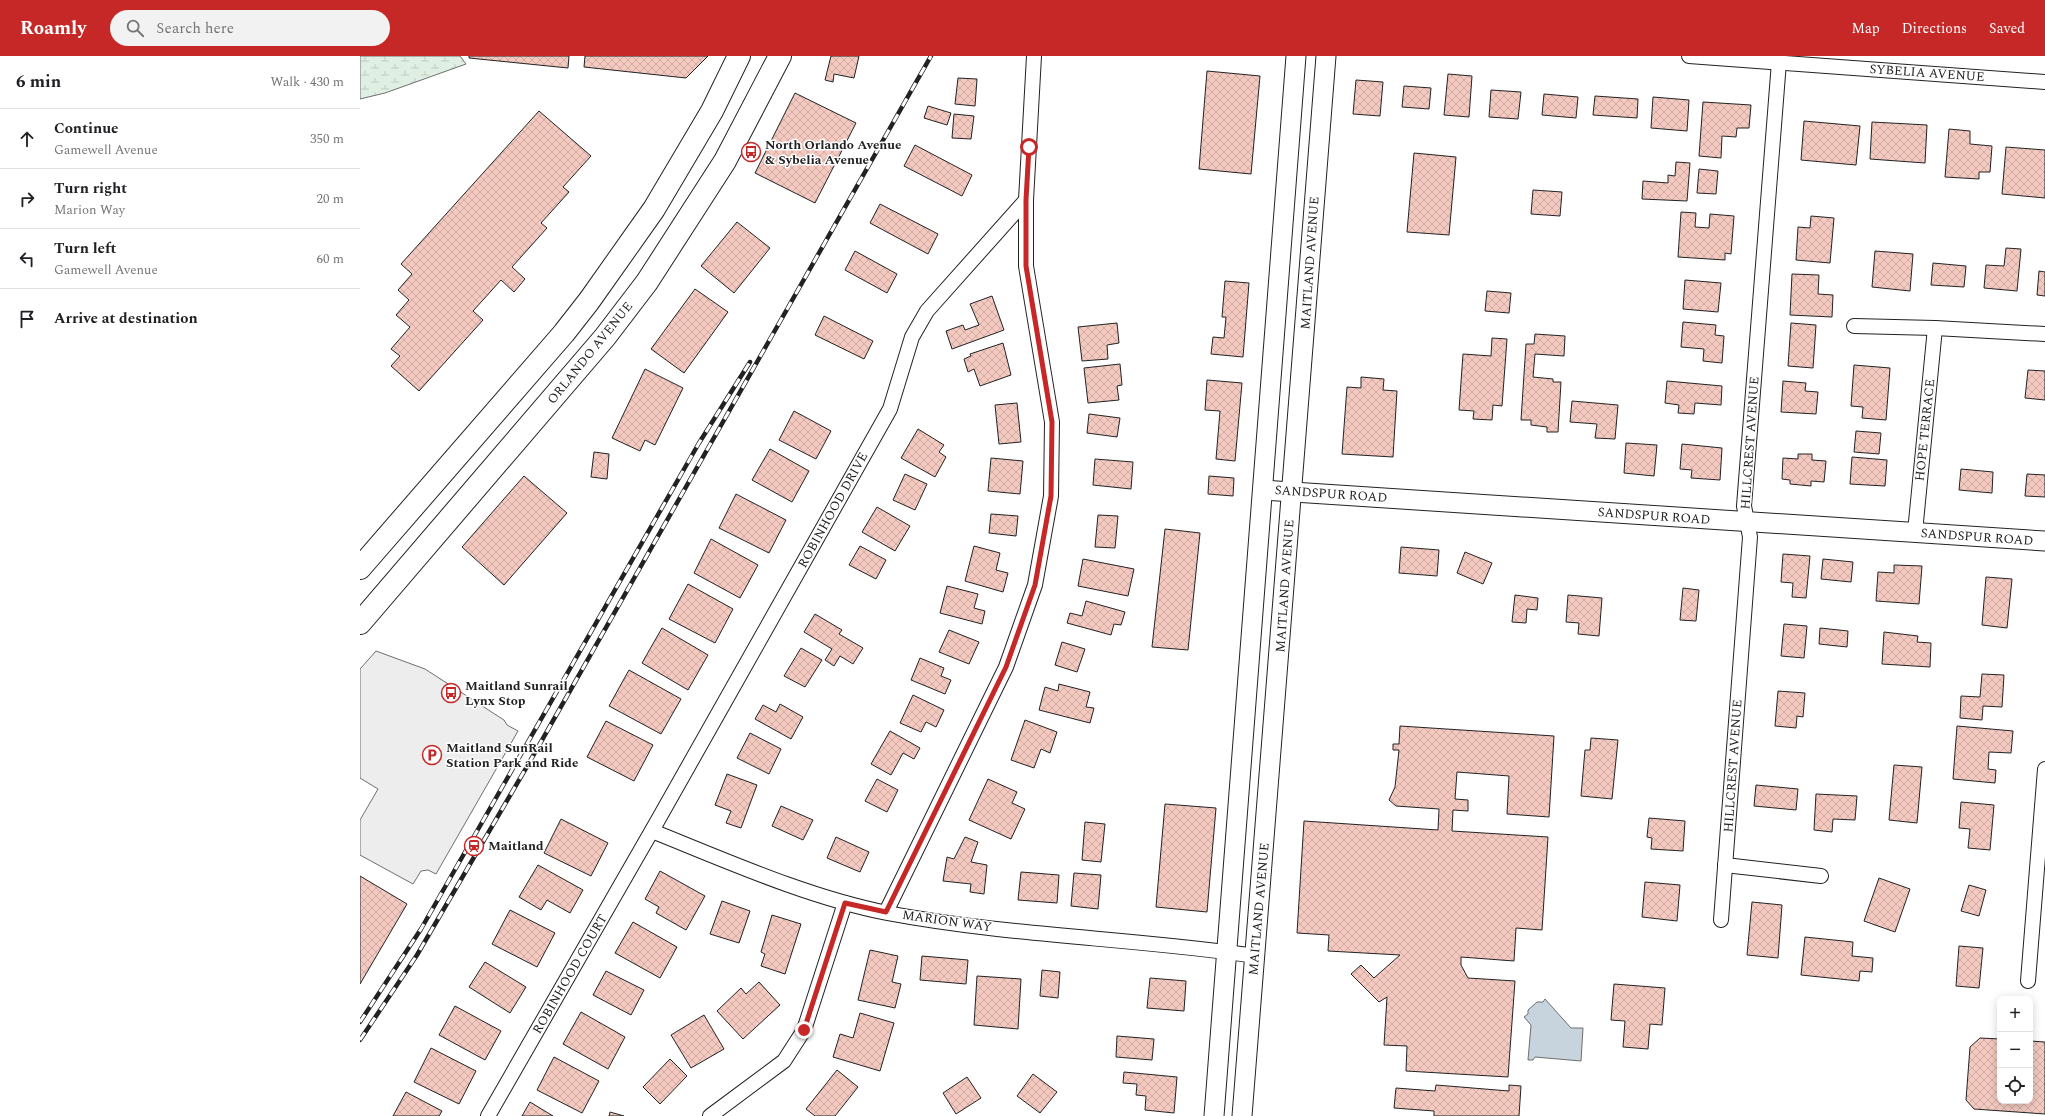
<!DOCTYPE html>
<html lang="en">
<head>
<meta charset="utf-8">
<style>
  body { margin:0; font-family:Spectral,serif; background:#f2f2f2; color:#202124 }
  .controls { position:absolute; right:12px; bottom:12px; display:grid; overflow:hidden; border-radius:8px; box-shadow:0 2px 10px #0003 }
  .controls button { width:36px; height:36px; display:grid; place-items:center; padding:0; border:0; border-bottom:1px solid #e0e0e0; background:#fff; color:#202124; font:20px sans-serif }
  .stop { position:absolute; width:12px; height:12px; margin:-9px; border:3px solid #c62828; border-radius:50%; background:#fff }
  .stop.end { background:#c62828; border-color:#fff; box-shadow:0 1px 4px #0008 }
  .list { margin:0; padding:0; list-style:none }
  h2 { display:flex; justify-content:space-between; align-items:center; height:52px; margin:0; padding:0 16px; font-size:17px }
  h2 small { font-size:13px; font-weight:400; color:#757577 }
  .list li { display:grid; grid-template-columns:26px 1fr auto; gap:12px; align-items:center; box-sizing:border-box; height:60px; padding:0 16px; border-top:1px solid #e0e0e0 }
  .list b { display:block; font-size:15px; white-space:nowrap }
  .list p { margin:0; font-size:13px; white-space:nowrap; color:#757577 }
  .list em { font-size:13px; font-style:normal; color:#757577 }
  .icon { flex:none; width:22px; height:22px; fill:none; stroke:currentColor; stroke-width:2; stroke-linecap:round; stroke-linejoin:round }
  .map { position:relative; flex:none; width:1685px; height:1060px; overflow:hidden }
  header { display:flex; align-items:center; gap:24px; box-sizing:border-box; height:56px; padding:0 20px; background:#c62828; color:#fff }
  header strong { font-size:19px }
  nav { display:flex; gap:22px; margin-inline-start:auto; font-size:14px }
  .search { width:280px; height:36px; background:#f2f2f2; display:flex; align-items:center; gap:10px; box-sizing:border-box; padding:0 14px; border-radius:22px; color:#757577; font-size:15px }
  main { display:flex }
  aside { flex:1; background:#fff }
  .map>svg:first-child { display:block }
  .wetland { fill:url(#wetland-marsh); stroke:#6f6f6f }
  .parking { fill:#ededed; stroke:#6f6f6f }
  .water { fill:#c7d3dd; stroke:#6f6f6f }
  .building { fill:url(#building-cross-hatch); stroke:#222 }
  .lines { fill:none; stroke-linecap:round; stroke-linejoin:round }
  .street-casing { stroke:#222; stroke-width:16 }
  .secondary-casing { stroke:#222; stroke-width:21 }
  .primary-casing { stroke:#222; stroke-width:24 }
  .street { stroke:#fff; stroke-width:14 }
  .secondary { stroke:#fff; stroke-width:19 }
  .primary { stroke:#fff; stroke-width:22 }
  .rail-casing { stroke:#222; stroke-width:4.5 }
  .rail { stroke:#fff; stroke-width:3; stroke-dasharray:9; stroke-linecap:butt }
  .route { stroke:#c62828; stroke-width:5 }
  .labels { text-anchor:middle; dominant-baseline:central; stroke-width:3; stroke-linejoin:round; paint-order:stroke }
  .street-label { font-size:13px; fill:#222; stroke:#fff }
  .poi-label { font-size:13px; font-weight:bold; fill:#222; stroke:#fff; text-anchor:start }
</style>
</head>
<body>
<header>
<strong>Roamly</strong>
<div class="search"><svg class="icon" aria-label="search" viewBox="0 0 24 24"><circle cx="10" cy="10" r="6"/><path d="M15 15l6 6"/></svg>Search here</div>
<nav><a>Map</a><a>Directions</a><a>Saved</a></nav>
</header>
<main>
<aside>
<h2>6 min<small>Walk · 430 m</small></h2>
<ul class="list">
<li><svg class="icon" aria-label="ahead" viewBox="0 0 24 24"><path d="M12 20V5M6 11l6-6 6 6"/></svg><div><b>Continue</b><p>Gamewell Avenue</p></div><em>350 m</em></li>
<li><svg class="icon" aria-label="right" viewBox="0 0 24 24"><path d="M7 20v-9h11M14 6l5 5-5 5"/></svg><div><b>Turn right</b><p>Marion Way</p></div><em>20 m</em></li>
<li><svg class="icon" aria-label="left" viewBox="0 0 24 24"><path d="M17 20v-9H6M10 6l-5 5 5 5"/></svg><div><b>Turn left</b><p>Gamewell Avenue</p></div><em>60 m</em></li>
<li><svg class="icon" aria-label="arrive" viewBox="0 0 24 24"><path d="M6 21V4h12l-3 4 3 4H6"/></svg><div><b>Arrive at destination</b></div></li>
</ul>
</aside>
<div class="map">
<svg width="1685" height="1060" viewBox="0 0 1685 1060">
  <defs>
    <pattern id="wetland-marsh" width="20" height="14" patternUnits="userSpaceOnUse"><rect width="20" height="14" fill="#e0efe3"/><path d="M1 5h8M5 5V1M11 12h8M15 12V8" fill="none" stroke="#c0cdc2"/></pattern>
    <pattern id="building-cross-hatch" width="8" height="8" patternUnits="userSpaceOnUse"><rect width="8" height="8" fill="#f3c9c0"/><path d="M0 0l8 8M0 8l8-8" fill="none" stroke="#d0aca5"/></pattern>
  </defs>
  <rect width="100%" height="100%" fill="#fff"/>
  <polygon class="wetland" points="0,0 100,0 106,8 25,37 0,43"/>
  <polygon class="parking" points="16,595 65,613 144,664 147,669 158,675 76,818 68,814 61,815 53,828 0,799 0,764 18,733 0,722 0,613"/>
  <polygon class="water" points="1185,943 1211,972 1223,972 1221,1005 1175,1001 1173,1004 1168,1004 1171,969 1164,961 1168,958 1168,954 1177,946 1183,946"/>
  <g class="building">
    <polygon points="109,0 209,0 208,12 109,2"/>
    <polygon points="225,0 348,0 326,22 224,11"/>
    <polygon points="471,0 499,0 494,22 474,18 473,26 465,24"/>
    <polygon points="847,15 900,20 891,118 839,113"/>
    <polygon points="1088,18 1112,20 1109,61 1084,59"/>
    <polygon points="598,22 617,23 615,50 595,48"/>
    <polygon points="996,24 1023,26 1020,60 993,58"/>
    <polygon points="1044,30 1071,32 1069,53 1042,51"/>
    <polygon points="1131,34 1161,36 1158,63 1129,61"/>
    <polygon points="435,37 496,67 455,147 395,117"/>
    <polygon points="1184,38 1218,41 1216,62 1182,59"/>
    <polygon points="1235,40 1278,43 1277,62 1233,59"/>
    <polygon points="1293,41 1329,44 1327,75 1291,72"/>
    <polygon points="1343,46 1391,49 1389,72 1377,72 1376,81 1362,80 1361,102 1339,100"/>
    <polygon points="568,50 591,57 587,69 564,62"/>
    <polygon points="179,55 231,100 203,131 209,136 181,167 187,172 152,211 165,223 154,236 141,224 113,255 123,264 59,335 31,310 40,300 31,293 50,271 36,259 49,244 38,234 52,218 41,208"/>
    <polygon points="594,58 614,60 611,83 592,82"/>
    <polygon points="1444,65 1500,70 1496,109 1441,104"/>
    <polygon points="1512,66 1567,69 1565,107 1510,103"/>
    <polygon points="1589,73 1610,75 1610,88 1632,90 1630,116 1619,116 1619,123 1585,121"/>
    <polygon points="555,89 612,119 602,140 544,110"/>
    <polygon points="1646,91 1685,94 1685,142 1642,138"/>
    <polygon points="1054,97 1096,101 1089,179 1047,176"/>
    <polygon points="1316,106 1330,107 1327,145 1282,143 1283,125 1308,127 1308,119 1315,120"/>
    <polygon points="1339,113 1358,115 1356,138 1337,137"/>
    <polygon points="1173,134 1202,136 1200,160 1171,158"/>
    <polygon points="520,148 578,178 568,198 510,167"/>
    <polygon points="1321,156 1336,157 1335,171 1349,172 1350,158 1374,160 1371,198 1365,197 1365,204 1318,201"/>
    <polygon points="1451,160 1474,162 1470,207 1436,204 1438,171 1450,172"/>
    <polygon points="377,166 410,192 374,237 341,210"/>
    <polygon points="1646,192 1661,193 1657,235 1624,232 1626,209 1644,210"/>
    <polygon points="495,195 537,218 527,237 485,214"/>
    <polygon points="1515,195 1553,198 1550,235 1512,231"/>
    <polygon points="1573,207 1606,210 1604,231 1571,229"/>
    <polygon points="1679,215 1685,216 1685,240 1677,239"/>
    <polygon points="1432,218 1459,219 1458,238 1473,239 1472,261 1430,259"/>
    <polygon points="1325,224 1361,227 1358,256 1323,253"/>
    <polygon points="865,225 889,227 883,301 851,298 853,281 864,282 866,261 862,261"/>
    <polygon points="335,233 368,256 324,317 291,293"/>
    <polygon points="1127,235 1151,237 1149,257 1125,255"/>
    <polygon points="632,240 644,274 592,293 586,275 603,269 605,274 619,269 610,248"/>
    <polygon points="464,260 513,285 504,303 455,279"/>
    <polygon points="1323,266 1356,269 1355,279 1364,280 1362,307 1343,305 1344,293 1321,291"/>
    <polygon points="757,267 759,287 747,289 748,303 722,305 718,271"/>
    <polygon points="1431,267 1456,269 1453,312 1428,310"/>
    <polygon points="1175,278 1205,280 1204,300 1175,298 1173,321 1193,323 1193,326 1201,326 1198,376 1187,376 1187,371 1171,369 1171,364 1161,364 1166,288 1174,288"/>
    <polygon points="1132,282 1147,283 1142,350 1133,349 1132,364 1113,363 1114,355 1099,354 1103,298 1131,300"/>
    <polygon points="643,287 651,319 620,330 614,313 608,316 604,303 611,300 610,298"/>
    <polygon points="760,308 762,329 757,330 759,344 728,347 724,312"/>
    <polygon points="1494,309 1530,312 1526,364 1502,362 1503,351 1491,350"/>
    <polygon points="285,313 323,332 295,389 285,384 280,395 252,382"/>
    <polygon points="1668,314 1685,315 1685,344 1665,342"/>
    <polygon points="1001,321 1024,323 1023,334 1037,335 1033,401 982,398 987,331 1001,332"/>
    <polygon points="847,324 882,327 875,405 856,403 860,355 845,354"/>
    <polygon points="1307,325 1362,330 1361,349 1335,347 1334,358 1318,357 1319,349 1305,347"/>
    <polygon points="1423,325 1446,327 1445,335 1458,336 1456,358 1421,356"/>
    <polygon points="1212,345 1258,349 1255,383 1235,382 1237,368 1210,366"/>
    <polygon points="657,347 661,386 639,388 635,349"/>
    <polygon points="434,355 471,375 456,403 419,384"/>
    <polygon points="729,358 760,362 757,381 727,377"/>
    <polygon points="558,373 584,389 579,396 586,401 575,421 541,402"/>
    <polygon points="1496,375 1521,377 1519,398 1494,396"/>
    <polygon points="1266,387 1297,389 1294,420 1264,417"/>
    <polygon points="1322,388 1362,392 1360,424 1331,422 1332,414 1320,413"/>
    <polygon points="410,393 449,415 432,446 392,424"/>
    <polygon points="234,396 249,398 247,423 231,421"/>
    <polygon points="1438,398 1452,398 1452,404 1466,405 1464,426 1451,425 1451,430 1430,428 1430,424 1422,423 1423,402 1438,403"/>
    <polygon points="1492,401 1527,404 1525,430 1490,428"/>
    <polygon points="631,402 663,405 660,438 628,435"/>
    <polygon points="735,403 773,406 771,433 733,429"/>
    <polygon points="1601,413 1633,416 1632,437 1599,434"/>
    <polygon points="545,418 567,428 555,454 533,444"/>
    <polygon points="1667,418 1685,419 1685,441 1665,440"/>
    <polygon points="164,420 207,457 144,529 102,491"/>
    <polygon points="849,420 874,422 873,440 848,438"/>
    <polygon points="376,438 426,464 409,497 359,472"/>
    <polygon points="517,451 550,470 535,495 502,476"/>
    <polygon points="631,458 658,460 656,480 629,477"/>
    <polygon points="738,459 758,460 755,492 735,491"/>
    <polygon points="805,473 840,477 828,594 792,591"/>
    <polygon points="351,483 398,509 380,542 334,517"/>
    <polygon points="500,490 526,504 516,523 489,509"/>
    <polygon points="614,490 640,497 636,514 648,517 643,536 605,525"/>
    <polygon points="1041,491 1079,494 1077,520 1039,517"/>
    <polygon points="1105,496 1132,507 1123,528 1097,517"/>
    <polygon points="1423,498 1450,500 1446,542 1432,541 1433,527 1421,526"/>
    <polygon points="723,503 774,513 768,540 718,530"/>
    <polygon points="1463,503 1493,506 1491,526 1461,523"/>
    <polygon points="1534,509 1562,510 1559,548 1516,545 1518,516 1534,517"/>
    <polygon points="1626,521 1652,523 1647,572 1622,569"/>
    <polygon points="328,528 373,553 355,587 309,563"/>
    <polygon points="587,530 618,538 614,552 625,555 622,568 580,557"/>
    <polygon points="1323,532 1339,534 1336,565 1320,564"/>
    <polygon points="1155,539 1178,542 1177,554 1167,553 1166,567 1152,566"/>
    <polygon points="1208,539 1242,542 1239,580 1218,578 1219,567 1206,566"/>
    <polygon points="726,545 765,556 761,569 754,568 751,579 707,567 710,557 722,560"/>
    <polygon points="455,558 482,574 479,578 503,592 493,608 480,600 474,610 465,604 472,593 444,576"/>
    <polygon points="1424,568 1447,570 1444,602 1421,600"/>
    <polygon points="302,572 348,599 328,634 282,607"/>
    <polygon points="1460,572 1488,575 1487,591 1459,588"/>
    <polygon points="589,574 619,586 609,608 579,596"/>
    <polygon points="1524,576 1558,580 1557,586 1571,587 1570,611 1522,608"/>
    <polygon points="702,586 725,593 717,616 695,609"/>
    <polygon points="441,592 462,604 445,631 424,620"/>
    <polygon points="560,602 584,612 581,620 591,624 585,638 551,624"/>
    <polygon points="269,614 321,643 301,678 249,650"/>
    <polygon points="1622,618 1644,619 1642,651 1623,650 1622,664 1600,662 1601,640 1620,641"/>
    <polygon points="699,628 730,636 726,651 734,652 730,667 679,654 685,631 698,635"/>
    <polygon points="1418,635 1445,637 1443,661 1437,660 1436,672 1415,670"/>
    <polygon points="553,639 584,654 576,671 566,666 561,676 540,667"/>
    <polygon points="420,648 443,661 431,683 395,663 403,649 416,656"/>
    <polygon points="665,664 697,676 690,697 681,693 674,712 651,704"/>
    <polygon points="246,665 293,689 274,725 227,701"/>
    <polygon points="1040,670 1194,680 1189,761 1147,758 1149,720 1097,716 1095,743 1108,744 1108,755 1093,754 1092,775 1188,781 1182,874 1156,872 1154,905 1101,901 1101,909 1108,922 1155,925 1148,1021 1046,1015 1047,990 1024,989 1027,941 1019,946 991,918 1001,909 1014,922 1040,899 968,895 969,879 937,877 944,765 1078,774 1079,753 1036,750 1029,744 1035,731 1039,694 1033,694 1033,688 1039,688"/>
    <polygon points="1597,670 1653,675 1651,697 1629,696 1628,713 1636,714 1635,727 1593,723"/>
    <polygon points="530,675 560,692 554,703 543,697 531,719 511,708"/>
    <polygon points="390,677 421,693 409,718 377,702"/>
    <polygon points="1231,682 1258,684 1252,743 1221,740 1225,694 1230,694"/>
    <polygon points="1534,709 1562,711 1557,767 1529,764"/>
    <polygon points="367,718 397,729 381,772 366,767 371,755 355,749"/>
    <polygon points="517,723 538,734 527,756 505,745"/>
    <polygon points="628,723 657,736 652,747 665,753 651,783 609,764"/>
    <polygon points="1396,729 1438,733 1436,754 1394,750"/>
    <polygon points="1456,738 1497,740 1495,764 1473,763 1472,776 1454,774"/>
    <polygon points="1601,746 1634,749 1630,794 1608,792 1610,773 1599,772"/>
    <polygon points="805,748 856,752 847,856 796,851"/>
    <polygon points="421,750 453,764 443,784 412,770"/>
    <polygon points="1289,762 1325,765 1323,795 1291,793 1292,782 1287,781"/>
    <polygon points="201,763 248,787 231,820 184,797"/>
    <polygon points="725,766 745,768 741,806 722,804"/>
    <polygon points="476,781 509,796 500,816 467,802"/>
    <polygon points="605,781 618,786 611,806 627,809 624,838 610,836 611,828 583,825 587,801 594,803"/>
    <polygon points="178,809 223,834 210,857 187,844 181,854 159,841"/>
    <polygon points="300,815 345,840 326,874 296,857 299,851 285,843"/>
    <polygon points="661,816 699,819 697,847 658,844"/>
    <polygon points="714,817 741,819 738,853 711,850"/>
    <polygon points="0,820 47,848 0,928"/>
    <polygon points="1519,822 1550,833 1535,876 1504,865"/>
    <polygon points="1285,826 1320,829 1317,865 1282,861"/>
    <polygon points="1609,829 1626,834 1619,860 1601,855"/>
    <polygon points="362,845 390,855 379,887 350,878"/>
    <polygon points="1392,846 1422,849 1418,902 1387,899"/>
    <polygon points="150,854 195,877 177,911 132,888"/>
    <polygon points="412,859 441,868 425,918 401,910 405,898 401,896"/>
    <polygon points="273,866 317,891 300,922 255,897"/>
    <polygon points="1445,881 1493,886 1492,900 1513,902 1512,916 1500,915 1499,925 1441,919"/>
    <polygon points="1599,890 1623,892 1619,932 1596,930"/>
    <polygon points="510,894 538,900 532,926 541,928 535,952 498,944"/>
    <polygon points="562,900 608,904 606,928 560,924"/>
    <polygon points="125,906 166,931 150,957 109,931"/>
    <polygon points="682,914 700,916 698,942 680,940"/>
    <polygon points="246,915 284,934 271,959 233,939"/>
    <polygon points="617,920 661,923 658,973 614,969"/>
    <polygon points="790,922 826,925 824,955 787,952"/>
    <polygon points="399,926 420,949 383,983 357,955 381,932 386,938"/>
    <polygon points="1254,928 1305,932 1302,969 1290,968 1288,993 1263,991 1265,965 1251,964"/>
    <polygon points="95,950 141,975 125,1004 79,979"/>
    <polygon points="221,956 265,981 248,1013 203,988"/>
    <polygon points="500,957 534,967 520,1015 473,1001 480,978 493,982"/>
    <polygon points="344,959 364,993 331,1012 311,979"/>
    <polygon points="757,980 794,983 792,1004 756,1001"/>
    <polygon points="1620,982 1640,983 1640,1045 1670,1045 1670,985 1685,986 1685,1058 1614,1053 1606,1044 1610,991"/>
    <polygon points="71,992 116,1015 99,1048 54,1026"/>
    <polygon points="194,1001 239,1025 222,1057 177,1034"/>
    <polygon points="310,1003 327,1020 300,1048 283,1031"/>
    <polygon points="477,1014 498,1031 475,1060 455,1060 446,1053"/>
    <polygon points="764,1016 817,1021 814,1057 785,1054 786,1040 776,1039 777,1028 763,1027"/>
    <polygon points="673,1018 697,1036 680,1057 657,1040"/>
    <polygon points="607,1021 621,1042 596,1058 583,1037"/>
    <polygon points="1076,1029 1149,1035 1149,1029 1161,1030 1159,1060 1074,1060 1074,1055 1034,1052 1036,1032 1075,1035"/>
    <polygon points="46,1036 82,1055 79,1060 33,1060"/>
    <polygon points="170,1046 193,1060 162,1060"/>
    <polygon points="250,1056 264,1060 249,1060"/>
  </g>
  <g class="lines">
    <defs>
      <g id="street">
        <polyline points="1329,0 1685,26"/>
        <polyline points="1494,270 1575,272 1685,278"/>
        <polyline points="1555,476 1575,272"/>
        <path d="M 292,775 C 367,805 447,841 527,857 C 649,880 773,882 896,900"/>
        <polyline points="1365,809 1461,820"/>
        <polyline points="526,856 646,611 675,529 691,440 692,366 666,210 666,144 674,0"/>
        <polyline points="1361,864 1390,481 1384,450 1419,6"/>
        <polyline points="1668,925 1685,713"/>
        <polyline points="128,1060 298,764 530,353 552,281 567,255 666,144"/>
        <polyline points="350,1060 424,1005 444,974 485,847"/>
      </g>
      <g id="secondary">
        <polyline points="903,434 1685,485"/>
        <polyline points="854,1060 936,0"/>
        <polyline points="882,1060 966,0"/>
      </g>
      <g id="primary">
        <polyline points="0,512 204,277 229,245 294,153 352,55 379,0"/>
        <polyline points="0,567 245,281 287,226 365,105 420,0"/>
      </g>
    </defs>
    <use href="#street" class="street-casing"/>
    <use href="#secondary" class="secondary-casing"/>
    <use href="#primary" class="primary-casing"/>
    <use href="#street" class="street"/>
    <use href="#secondary" class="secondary"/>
    <use href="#primary" class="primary"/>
    <defs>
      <g id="rail">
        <polyline points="0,966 61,873 339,387 390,306"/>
        <polyline points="0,984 57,899 169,707 571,0"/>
      </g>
    </defs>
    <use href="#rail" class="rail-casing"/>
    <use href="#rail" class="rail"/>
  </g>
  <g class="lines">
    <polyline class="route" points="444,974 485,847 526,856 646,611 675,529 691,440 692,366 666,210 666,144 669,91"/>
  </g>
  <defs>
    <symbol id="bus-ring" viewBox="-11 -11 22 22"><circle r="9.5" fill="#fff" stroke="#c62828" stroke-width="1.5"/><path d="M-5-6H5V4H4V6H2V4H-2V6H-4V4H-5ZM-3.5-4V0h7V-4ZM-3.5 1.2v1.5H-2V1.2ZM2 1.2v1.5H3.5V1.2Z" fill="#c62828"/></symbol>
    <symbol id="parking-ring" viewBox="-11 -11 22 22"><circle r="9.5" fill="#fff" stroke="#c62828" stroke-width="1.5"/><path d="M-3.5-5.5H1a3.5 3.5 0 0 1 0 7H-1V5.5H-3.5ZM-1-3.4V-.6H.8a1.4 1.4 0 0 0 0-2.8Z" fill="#c62828"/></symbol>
    <symbol id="station-ring" viewBox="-11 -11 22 22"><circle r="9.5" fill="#fff" stroke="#c62828" stroke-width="1.5"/><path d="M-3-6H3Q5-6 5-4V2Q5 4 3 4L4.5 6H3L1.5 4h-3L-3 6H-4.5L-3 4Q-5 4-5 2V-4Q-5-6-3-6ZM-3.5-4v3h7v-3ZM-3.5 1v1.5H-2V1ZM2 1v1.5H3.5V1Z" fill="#c62828"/></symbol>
  </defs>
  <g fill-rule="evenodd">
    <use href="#bus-ring" x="380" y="85" width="22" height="22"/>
    <use href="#bus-ring" x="80" y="626" width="22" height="22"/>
    <use href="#parking-ring" x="61" y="688" width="22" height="22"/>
    <use href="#station-ring" x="103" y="779" width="22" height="22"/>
  </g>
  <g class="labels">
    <g class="street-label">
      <text transform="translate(1567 17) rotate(4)">SYBELIA AVENUE</text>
      <text transform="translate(950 207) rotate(-86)">MAITLAND AVENUE</text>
      <text transform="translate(230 297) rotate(-51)">ORLANDO AVENUE</text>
      <text transform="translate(1565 374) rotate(-84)">HOPE TERRACE</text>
      <text transform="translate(1390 387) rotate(-86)">HILLCREST AVENUE</text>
      <text transform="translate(971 438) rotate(4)">SANDSPUR ROAD</text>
      <text transform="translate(473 454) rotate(-61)">ROBINHOOD DRIVE</text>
      <text transform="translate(1294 460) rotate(4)">SANDSPUR ROAD</text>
      <text transform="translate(1617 481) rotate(4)">SANDSPUR ROAD</text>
      <text transform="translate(925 530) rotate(-86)">MAITLAND AVENUE</text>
      <text transform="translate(1373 710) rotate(-86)">HILLCREST AVENUE</text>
      <text transform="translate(899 853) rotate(-85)">MAITLAND AVENUE</text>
      <text transform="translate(587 865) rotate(8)">MARION WAY</text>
      <text transform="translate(210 918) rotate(-60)">ROBINHOOD COURT</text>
    </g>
    <g class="poi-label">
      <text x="405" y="89">North Orlando Avenue<tspan x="405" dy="15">&amp; Sybelia Avenue</tspan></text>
      <text x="105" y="630">Maitland Sunrail<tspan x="105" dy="15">Lynx Stop</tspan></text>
      <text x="86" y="692">Maitland SunRail<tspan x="86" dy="15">Station Park and Ride</tspan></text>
      <text x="128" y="790">Maitland</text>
    </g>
  </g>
</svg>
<div class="controls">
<button>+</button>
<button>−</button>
<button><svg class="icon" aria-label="locate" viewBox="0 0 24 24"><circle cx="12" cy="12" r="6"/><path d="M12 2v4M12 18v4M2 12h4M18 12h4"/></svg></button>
</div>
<div class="stop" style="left:669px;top:91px"></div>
<div class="stop end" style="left:444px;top:974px"></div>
</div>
</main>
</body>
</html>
